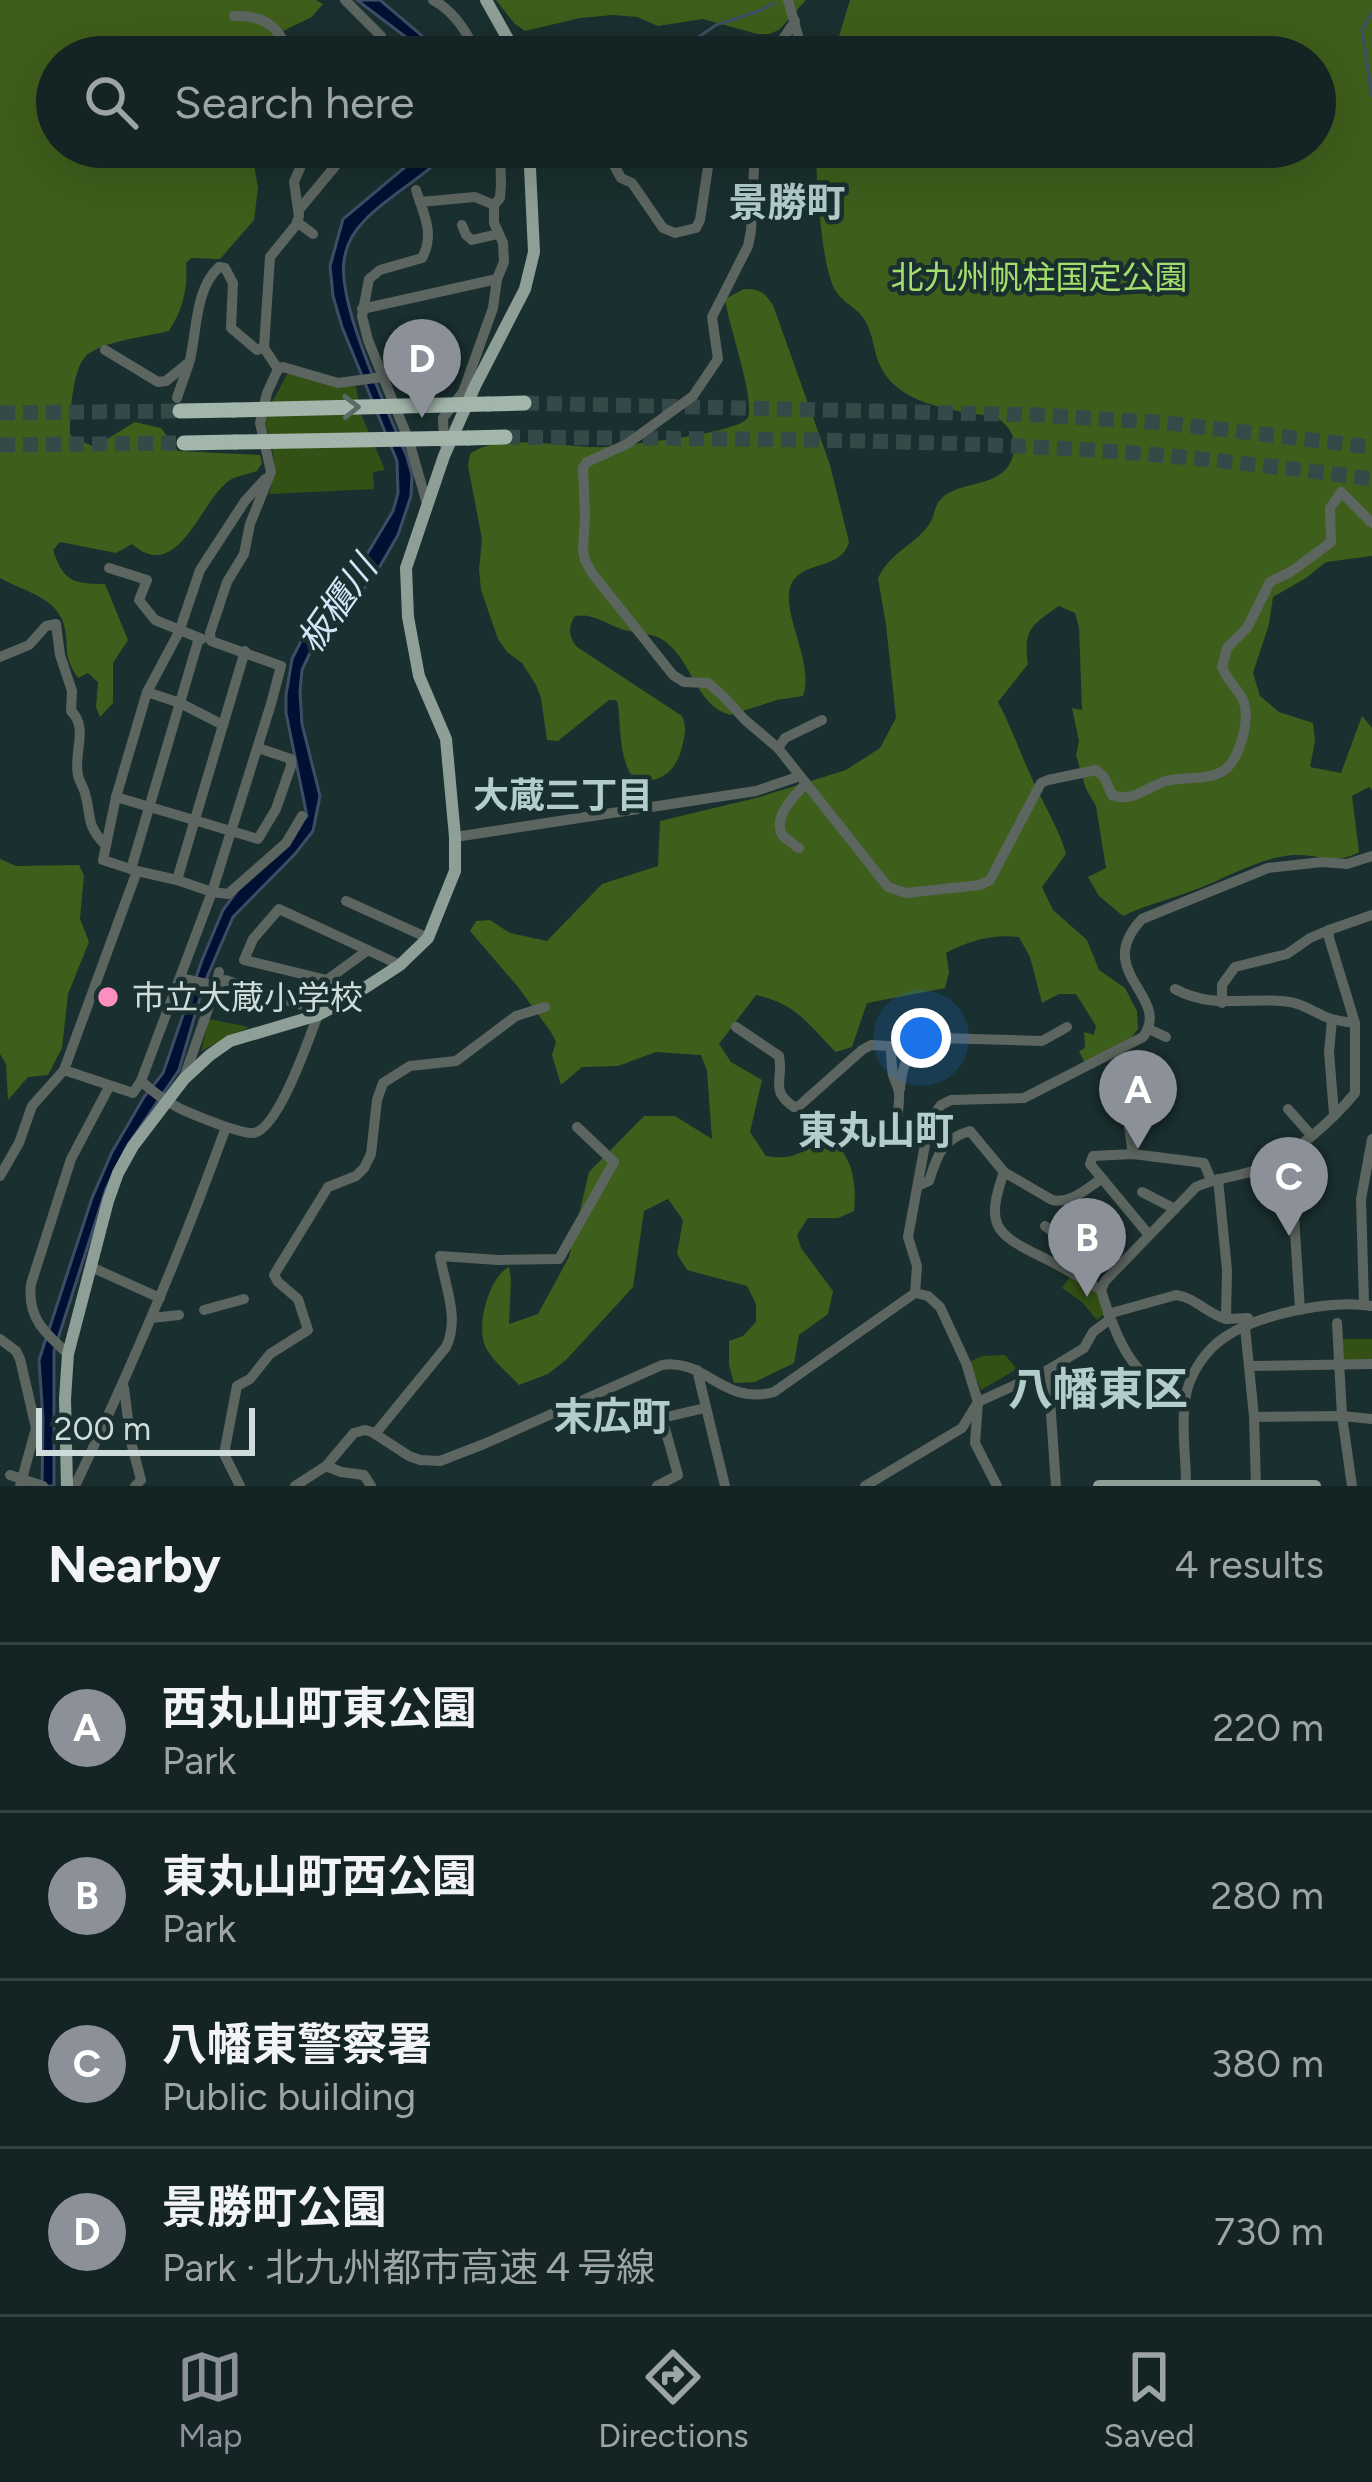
<!DOCTYPE html>
<html lang="en">
<head>
<meta charset="utf-8">
<style>
  body { margin:0; font-family:Figtree,"Noto Sans JP",sans-serif; background:#1d2b2b; color:#f1f3f6 }
  .scale { position:absolute; left:36px; bottom:30px; width:219px; box-sizing:border-box; padding-left:12px; border:6px solid #cfdcdc; border-top:0; font-size:33px; line-height:42px; white-space:nowrap; color:#cfdcdc; -webkit-text-stroke:9px #1a2f2f; paint-order:stroke }
  .you { position:absolute; left:921px; top:1038px; width:42px; height:42px; margin:-30px; border:9px solid #fff; border-radius:50%; background:#1a73e8; box-shadow:0 0 0 18px #1a73e833 }
  .badge { display:grid; place-items:center; width:78px; height:78px; border-radius:50%; background:#8c9099; color:#fff; font-size:39px; font-weight:700 }
  .pin { position:absolute; translate:-50% -99px; filter:drop-shadow(0 3px 6px #0008) }
  .pin::after { content:''; position:absolute; top:63px; width:42px; height:36px; background:inherit; clip-path:polygon(0 0,100% 0,50% 100%) }
  .list { margin:0; padding:0; list-style:none }
  h2 { display:flex; justify-content:space-between; align-items:center; height:156px; margin:0; padding:0 48px; font-size:51px }
  h2 small { font-size:39px; font-weight:400; color:#9da4a6 }
  .list li { display:grid; grid-template-columns:78px 1fr auto; gap:36px; align-items:center; box-sizing:border-box; height:168px; padding:0 48px; border-top:3px solid #334041 }
  .list b { display:block; font-size:45px; white-space:nowrap }
  .list p { margin:0; font-size:39px; white-space:nowrap; color:#9da4a6 }
  .list em { font-size:39px; font-style:normal; color:#9da4a6 }
  .icon { flex:none; width:66px; height:66px; fill:none; stroke:currentColor; stroke-width:2; stroke-linecap:round; stroke-linejoin:round }
  .map { position:relative; flex:none; width:1372px; height:1486px; overflow:hidden }
  .search { position:absolute; background:#142323; box-shadow:0 12px 48px #0002; left:36px; right:36px; top:36px; height:132px; display:flex; align-items:center; gap:30px; box-sizing:border-box; padding:0 42px; border-radius:66px; color:#9da4a6; font-size:45px }
  .sheet { height:828px; background:#142323 }
  nav { display:flex; justify-content:space-around; align-items:center; box-sizing:border-box; height:168px; border-top:3px solid #334041; background:#142323; font-size:33px; color:#9da4a6 }
  nav a { display:grid; justify-items:center; gap:6px }
  nav .on { color:#8c9099 }
  .map>svg:first-child { display:block }
  .green { fill:#345115 }
  .forest { fill:#3e5e1b }
  .water { fill:#001033; stroke:#3e4d66; stroke-width:3 }
  .lines { fill:none; stroke-linecap:round; stroke-linejoin:round }
  .stream { stroke:#3e4d66; stroke-width:3 }
  .highway-tunnel { stroke:#354949; stroke-width:15; stroke-dasharray:15 8; stroke-linecap:butt }
  .minor { stroke:#5d6561; stroke-width:10 }
  .major { stroke:#8e9f97; stroke-width:12 }
  .highway { stroke:#a2b6ac; stroke-width:15 }
  .highway-bridge { stroke:#a2b6ac; stroke-width:15 }
  .oneway { stroke:#576c67 }
  .poi-dot { fill:#fd8ec0; stroke:#1a2f2f; stroke-width:4.5 }
  .labels { text-anchor:middle; dominant-baseline:central; stroke-width:9; stroke-linejoin:round; paint-order:stroke }
  .park-label { font-size:33px; fill:#a4de6c; stroke:#1a2f2f }
  .poi-label { font-size:33px; fill:#cfdcdc; stroke:#1a2f2f; text-anchor:start }
  .water-label { font-size:36px; font-style:italic; fill:#d6e4f8; stroke:#1a2f2f }
  .neighbourhood-label { font-size:36px; font-weight:bold; fill:#b3cccc; stroke:#1a2f2f }
  .quarter-label { font-size:39px; font-weight:bold; fill:#b3cccc; stroke:#1a2f2f }
  .district-label { font-size:45px; font-weight:bold; fill:#b3cccc; stroke:#1a2f2f }
</style>
</head>
<body>
<div class="map">
<svg width="1372" height="1486" viewBox="0 0 1372 1486">
  <rect width="100%" height="100%" fill="#1a2f2f"/>
  <g class="green">
    <path d="M 289,371 L 356,387 L 361,414 L 385,470 L 373,472 L 374,489 L 269,494 C 279,464 272,447 264,417 Z"/>
    <polygon points="209,1019 249,1027 201,1051"/>
    <polygon points="1070,1277 1097,1293 1106,1312 1097,1320 1082,1302 1062,1288"/>
    <rect x="1342" y="1339" width="30" height="22"/>
    <polygon points="1005,1355 1017,1369 981,1390 969,1362 982,1356"/>
  </g>
  <g class="forest">
    <path d="M 0,0 L 316,0 L 323,4 L 312,17 L 285,30 L 260,49 L 263,57 L 57,57 L 57,147 L 251,147 L 258,188 L 254,220 L 220,259 L 191,258 L 186,263 C 188,289 183,309 169,331 C 149,336 98,342 85,357 C 72,372 70,415 70,435 L 94,447 L 135,422 L 161,428 L 178,451 L 260,455 L 262,463 L 257,471 C 249,474 237,476 230,480 C 200,500 179,585 132,544 L 116,553 L 60,542 L 53,550 C 63,581 73,584 105,584 L 128,640 L 113,663 L 113,703 L 100,717 L 96,707 L 98,682 L 88,673 L 78,678 C 60,652 71,645 63,622 C 54,596 20,590 0,578 Z"/>
    <polygon points="496,0 806,0 779,30 769,34 757,34 703,19 658,26 637,17 613,15 580,18 525,31 514,23"/>
    <path d="M 850,0 L 1372,0 L 1372,556 L 1326,562 L 1306,578 L 1273,597 L 1269,624 L 1253,673 L 1260,696 L 1279,712 L 1313,723 L 1315,741 L 1310,767 L 1341,773 L 1362,716 L 1372,728 L 1372,790 L 1369,787 L 1352,796 L 1359,852 C 1337,865 1318,854 1294,855 C 1258,857 1220,882 1186,893 C 1164,901 1143,906 1123,916 L 1099,896 L 1088,877 L 1106,868 L 1096,806 L 1086,789 L 1076,755 L 1079,741 L 1072,708 L 1082,710 L 1079,628 L 1075,613 L 1059,606 C 1032,625 1023,629 1028,664 L 998,702 C 1011,726 1019,750 1030,774 C 1041,801 1058,825 1066,854 L 1042,887 L 1053,910 L 1087,940 L 1099,970 L 1125,988 L 1137,1011 L 1138,1029 L 1131,1038 L 1085,1063 L 1079,1051 L 1085,1048 L 1084,1032 L 1094,1035 L 1096,1026 L 1076,994 L 1059,994 L 1042,1003 L 1030,957 L 1019,937 C 993,934 968,941 946,953 L 949,972 L 945,988 L 867,1003 L 852,1047 L 836,1052 C 807,1024 799,1005 756,995 L 719,1044 L 731,1062 L 762,1080 L 750,1132 L 766,1156 C 792,1160 801,1154 822,1139 C 853,1146 857,1185 854,1211 L 838,1218 L 808,1218 L 797,1235 L 801,1248 L 833,1291 L 828,1314 L 799,1335 L 794,1363 L 755,1382 L 734,1383 L 729,1365 L 729,1341 L 743,1336 L 756,1322 L 756,1304 L 747,1286 L 687,1270 L 677,1254 L 683,1220 L 668,1199 L 644,1211 L 633,1287 L 566,1360 L 548,1374 L 519,1385 C 509,1374 493,1361 486,1348 C 475,1327 489,1277 509,1267 L 511,1279 L 509,1324 L 538,1314 L 569,1257 L 589,1172 L 644,1116 L 675,1116 L 712,1139 L 707,1071 L 701,1055 L 656,1052 L 618,1066 L 582,1067 L 561,1085 L 552,1055 L 556,1042 L 551,1032 L 518,987 L 470,931 L 476,921 L 490,920 L 510,933 L 547,941 L 602,884 L 658,866 L 660,821 L 760,797 L 846,770 L 880,748 L 896,718 L 886,625 L 878,578 C 891,551 917,544 930,523 C 935,515 934,505 942,498 C 963,478 1012,490 1014,447 C 1015,433 1006,423 995,417 C 953,410 893,406 877,358 C 873,344 871,326 861,315 C 853,306 841,301 835,290 C 821,264 818,192 816,162 L 795,152 L 794,147 L 1315,147 L 1315,57 L 815,57 L 839,36 Z"/>
    <path d="M 744,289 C 760,289 764,292 773,305 L 830,465 L 849,542 C 841,571 801,560 791,585 C 780,613 815,662 803,696 L 777,700 L 730,715 C 696,705 693,664 667,643 C 655,632 636,634 621,629 C 605,623 592,613 575,616 C 568,627 568,636 577,647 L 682,716 C 687,728 685,734 682,747 C 676,772 661,783 635,781 C 619,760 621,730 618,704 L 616,700 L 609,700 L 558,741 L 547,740 L 541,698 L 536,685 L 522,663 L 507,652 L 498,639 L 481,590 L 479,570 L 482,539 L 468,466 L 470,454 C 497,431 571,449 606,447 C 628,445 742,433 748,417 C 755,398 728,324 725,299 Z"/>
    <polygon points="0,859 16,866 79,865 84,875 80,919 89,942 68,994 62,1048 48,1075 28,1077 8,1100 6,1064 0,1054"/>
  </g>
  <g class="water">
    <polygon points="357,0 380,0 419,33 442,57 423,57 415,44"/>
    <path d="M 429,147 L 451,147 C 428,176 391,193 365,220 C 353,232 346,244 344,261 C 338,307 388,411 407,457 L 412,475 L 411,496 L 398,535 L 373,578 L 314,644 L 302,670 L 300,692 L 302,724 L 320,796 L 313,831 L 295,854 L 233,917 L 204,984 L 179,1070 L 126,1148 L 106,1189 L 54,1351 L 54,1486 L 42,1486 L 43,1419 L 39,1360 L 92,1198 L 112,1152 L 144,1097 L 163,1073 L 202,960 L 223,910 L 237,891 L 307,816 L 286,713 L 286,695 L 292,659 L 309,625 L 366,556 L 393,511 L 398,493 L 397,461 L 342,327 L 333,296 L 330,266 L 343,219 Z"/>
  </g>
  <g class="lines">
    <g class="stream">
      <polyline points="1372,13 1362,30 1372,96"/>
      <polyline points="670,57 716,25 759,11 774,3"/>
    </g>
    <g class="highway-tunnel">
      <polyline points="524,403 1040,415 1167,423 1372,447"/>
      <polyline points="0,413 180,411"/>
      <path d="M 505,437 C 682,439 859,438 1035,447 C 1148,452 1260,464 1372,479"/>
      <polyline points="0,445 184,443"/>
    </g>
    <g class="minor">
      <polyline points="345,0 381,36 385,57"/>
      <path d="M 433,0 C 454,11 470,35 477,57"/>
      <polyline points="788,0 799,39 796,57"/>
      <path d="M 234,16 C 265,15 281,27 289,57"/>
      <polyline points="771,57 795,21"/>
      <polyline points="408,147 412,150"/>
      <polyline points="543,147 546,159 557,161 571,158 610,158 621,178 632,183 663,228 675,233 696,228 700,220 711,147"/>
      <path d="M 755,147 L 751,231 L 748,246 L 712,317 L 718,359 L 693,396 L 627,444 L 587,462 L 583,468 L 585,516 L 583,550 L 585,560 L 592,573 L 673,675 L 684,682 L 708,683 L 724,697 L 745,720 L 778,748 L 888,887 L 906,893 L 980,885 L 990,880 L 1041,783 L 1048,780 L 1096,770 L 1104,777 L 1112,795 C 1132,803 1147,787 1166,781 C 1184,776 1207,781 1223,771 C 1240,760 1251,718 1243,700 C 1237,688 1227,680 1222,667 L 1227,648 L 1247,628 L 1270,582 L 1292,571 L 1331,542 L 1330,508 L 1341,492 L 1372,523"/>
      <path d="M 416,190 C 424,215 435,234 422,258 L 380,270 L 369,279 L 362,316 L 368,340 L 409,441 L 427,504"/>
      <polyline points="420,202 475,197 494,205"/>
      <polyline points="298,211 351,147"/>
      <polyline points="297,222 313,234"/>
      <polyline points="462,225 466,235 472,240 498,234"/>
      <polyline points="362,309 497,279"/>
      <polyline points="105,350 158,382 166,381 187,364"/>
      <polyline points="278,369 283,367 338,383 383,377"/>
      <path d="M 177,398 C 181,385 186,373 190,360 C 197,330 195,289 219,267 L 225,268 L 233,283 L 231,328 L 257,350 L 264,348"/>
      <polyline points="444,444 443,418 463,392 493,308 497,279 504,262 503,243 494,223 494,205 500,198 501,185 500,147"/>
      <polyline points="109,568 147,580 139,600 155,620 202,639"/>
      <path d="M 0,657 L 29,645 L 46,626 L 56,624 L 60,655 L 72,691 L 71,711 C 89,728 73,753 78,775 C 79,781 83,786 85,793 C 92,818 85,823 105,845"/>
      <polyline points="147,692 180,703 223,725"/>
      <polyline points="778,748 785,738 822,720"/>
      <polyline points="116,797 258,839 276,809 291,766 291,759 258,748"/>
      <polyline points="302,816 286,843 228,894 212,892 271,704 281,666 211,641 210,633 227,582 244,554 250,524 271,472 260,423 267,393 278,369 264,348 270,257 296,225 299,216 294,182 309,147"/>
      <polyline points="455,837 756,791 800,776"/>
      <path d="M 799,848 C 797,847 784,837 783,836 C 771,817 795,796 806,783"/>
      <polyline points="131,869 199,638"/>
      <polyline points="137,871 177,880"/>
      <polyline points="346,901 428,938"/>
      <polyline points="180,978 216,986 219,972"/>
      <polyline points="327,980 368,950"/>
      <path d="M 1175,989 C 1213,1010 1250,996 1290,1002 C 1303,1004 1314,1012 1326,1017 C 1336,1021 1345,1022 1355,1023"/>
      <polyline points="343,1002 327,980 244,960 253,939 279,909 400,965"/>
      <polyline points="1222,1003 1222,985 1235,967 1287,954 1310,938 1329,930"/>
      <polyline points="1332,1020 1329,1052 1334,1114"/>
      <path d="M 736,1027 L 779,1056 C 784,1081 769,1090 794,1107 L 799,1106 L 862,1050 L 871,1045 L 890,1046 C 892,1056 891,1065 893,1075 C 894,1079 899,1089 899,1093 C 901,1125 881,1133 926,1139"/>
      <polyline points="1149,1029 1166,1037"/>
      <polyline points="64,1070 133,1093 141,1081 212,892 177,880 245,651"/>
      <path d="M 184,1078 L 216,986 L 225,980 L 305,1006 L 318,1015 C 309,1038 279,1128 254,1133 C 247,1134 234,1129 226,1127"/>
      <path d="M 900,1089 C 903,1058 909,1048 940,1038 L 1042,1041 L 1067,1027"/>
      <polyline points="1124,1094 1133,1154"/>
      <polyline points="1288,1109 1311,1135"/>
      <polyline points="1290,1153 1300,1310"/>
      <path d="M 1004,1172 C 986,1224 993,1233 1040,1256 C 1061,1266 1081,1278 1101,1290 C 1118,1346 1133,1376 1185,1406"/>
      <polyline points="0,1176 19,1143 32,1106 64,1070 137,871 103,860 116,797 147,692 179,632 200,570 245,501 265,479"/>
      <polyline points="1218,1179 1227,1270 1226,1319 1248,1318 1245,1327 1254,1417 1256,1486"/>
      <path d="M 918,1186 L 929,1181 C 937,1156 942,1139 970,1131 L 1004,1172 L 1052,1200 C 1071,1204 1086,1189 1101,1179"/>
      <polyline points="1142,1192 1175,1209"/>
      <polyline points="1070,1199 1083,1229 1079,1240 1107,1253"/>
      <polyline points="1045,1226 1053,1232 1079,1240"/>
      <polyline points="1149,1235 1090,1164 1093,1156 1133,1154 1204,1163 1211,1180"/>
      <polyline points="91,1267 160,1298"/>
      <path d="M 1101,1290 L 1105,1281 L 1196,1187 C 1216,1177 1239,1177 1259,1169 C 1295,1154 1330,1123 1355,1093 L 1355,1023 L 1329,938 L 1329,930 L 1372,915"/>
      <polyline points="915,1293 928,1296 940,1307 966,1363 978,1402 975,1443 997,1486"/>
      <polyline points="1364,1304 1361,1199 1372,1139"/>
      <polyline points="204,1310 244,1299"/>
      <path d="M 1108,1314 L 1176,1295 C 1195,1297 1207,1314 1226,1319"/>
      <polyline points="152,1318 179,1315"/>
      <polyline points="1337,1323 1342,1416 1352,1486"/>
      <polyline points="0,1339 16,1351 20,1359 36,1428 20,1486"/>
      <path d="M 68,1354 C 45,1333 27,1318 31,1284 L 71,1159 L 109,1087"/>
      <polyline points="1250,1366 1372,1364"/>
      <polyline points="697,1370 725,1486"/>
      <polyline points="1048,1370 1056,1486"/>
      <polyline points="124,1388 131,1442 141,1480 135,1486"/>
      <polyline points="1254,1417 1342,1416 1372,1419"/>
      <path d="M 375,1434 L 446,1347 C 460,1319 445,1286 440,1256 L 498,1260 L 559,1259 L 614,1162 L 577,1127"/>
      <polyline points="326,1466 341,1472 364,1475 371,1486"/>
      <polyline points="10,1475 43,1486"/>
      <path d="M 1186,1485 C 1186,1455 1180,1419 1187,1390 C 1193,1369 1207,1349 1225,1337 C 1260,1314 1331,1299 1372,1306"/>
      <path d="M 75,1486 C 131,1369 182,1249 226,1127 C 191,1114 169,1107 141,1081"/>
      <polyline points="240,1486 224,1454 237,1386 250,1379 270,1354 308,1330 298,1299 278,1282 274,1275 328,1187 356,1176 364,1168 371,1154 377,1100 383,1083 410,1066 456,1061 516,1016 545,1007"/>
      <path d="M 295,1486 L 326,1466 L 354,1433 L 365,1430 L 372,1432 L 409,1456 L 420,1460 L 440,1461 L 484,1444 L 662,1365 C 706,1358 723,1406 774,1392 L 915,1293 L 917,1266 L 908,1237 L 926,1139 L 933,1116 L 941,1105 L 951,1100 L 1024,1098 L 1143,1037 C 1173,996 1091,973 1142,919 L 1268,868 L 1322,862 L 1347,864 L 1372,856"/>
      <polyline points="657,1486 678,1475 662,1418 705,1408"/>
      <polyline points="865,1486 962,1428 978,1402 1048,1370 1084,1348 1093,1332 1109,1320"/>
    </g>
    <g class="major">
      <polyline points="486,0 518,57"/>
      <polyline points="67,1486 65,1399 68,1354 108,1201 118,1173 133,1146 184,1079 210,1055 230,1041 318,1015 343,1002 400,965 428,938 455,871 455,837 446,739 419,676 408,617 406,568 444,456 475,386 525,289 534,252 529,147"/>
      <polyline points="1099,1486 1315,1486"/>
    </g>
    <g class="highway">
      <polyline points="488,404 524,403"/>
      <polyline points="180,411 234,410"/>
      <polyline points="468,438 505,437"/>
      <polyline points="184,443 235,442"/>
    </g>
    <g class="highway-bridge">
      <polyline points="234,410 488,404"/>
      <polyline points="235,442 468,438"/>
    </g>
  </g>
  <defs><path id="oneway-chevron" d="M-2-3.5L2.5 0L-2 3.5" fill="none" stroke-width="1.6" stroke-linecap="round" stroke-linejoin="round" transform="scale(3)"/></defs>
  <use class="oneway" href="#oneway-chevron" transform="translate(351 407) rotate(-1)"/>
  <circle class="poi-dot" cx="108" cy="997" r="12"/>
  <g class="labels">
    <g class="park-label">
      <text x="1039" y="277">北九州帆柱国定公園</text>
    </g>
    <g class="poi-label">
      <text x="132" y="997">市立大蔵小学校</text>
    </g>
    <g class="water-label">
      <text transform="translate(337 604) rotate(-55)">板櫃川</text>
    </g>
    <g class="neighbourhood-label">
      <text x="563" y="795">大蔵三丁目</text>
    </g>
    <g class="quarter-label">
      <text x="787" y="202">景勝町</text>
      <text x="876" y="1130">東丸山町</text>
      <text x="612" y="1416">末広町</text>
    </g>
    <g class="district-label">
      <text x="1098" y="1389">八幡東区</text>
    </g>
  </g>
</svg>
<div class="scale">200 m</div>
<div class="you"></div>
<div class="pin badge" style="left:1138px;top:1149px">A</div>
<div class="pin badge" style="left:1087px;top:1297px">B</div>
<div class="pin badge" style="left:1289px;top:1236px">C</div>
<div class="pin badge" style="left:422px;top:418px">D</div>
<div class="search"><svg class="icon" aria-label="search" viewBox="0 0 24 24"><circle cx="10" cy="10" r="6"/><path d="M15 15l6 6"/></svg>Search here</div>
</div>
<section class="sheet">
<h2>Nearby<small>4 results</small></h2>
<ul class="list">
<li><span class="badge">A</span><div><b>西丸山町東公園</b><p>Park</p></div><em>220 m</em></li>
<li><span class="badge">B</span><div><b>東丸山町西公園</b><p>Park</p></div><em>280 m</em></li>
<li><span class="badge">C</span><div><b>八幡東警察署</b><p>Public building</p></div><em>380 m</em></li>
<li><span class="badge">D</span><div><b>景勝町公園</b><p>Park · 北九州都市高速４号線</p></div><em>730 m</em></li>
</ul>
</section>
<nav>
<a class="on"><svg class="icon" aria-label="map" viewBox="0 0 24 24"><path d="M3 6l6-2 6 2 6-2v14l-6 2-6-2-6 2zM9 4v14M15 6v14"/></svg>Map</a>
<a><svg class="icon" aria-label="directions" viewBox="0 0 24 24"><path d="M12 3l9 9-9 9-9-9zM9 14v-3h6M13 9l2 2-2 2"/></svg>Directions</a>
<a><svg class="icon" aria-label="saved" viewBox="0 0 24 24"><path d="M7 4h10v16l-5-4-5 4z"/></svg>Saved</a>
</nav>
</body>
</html>
